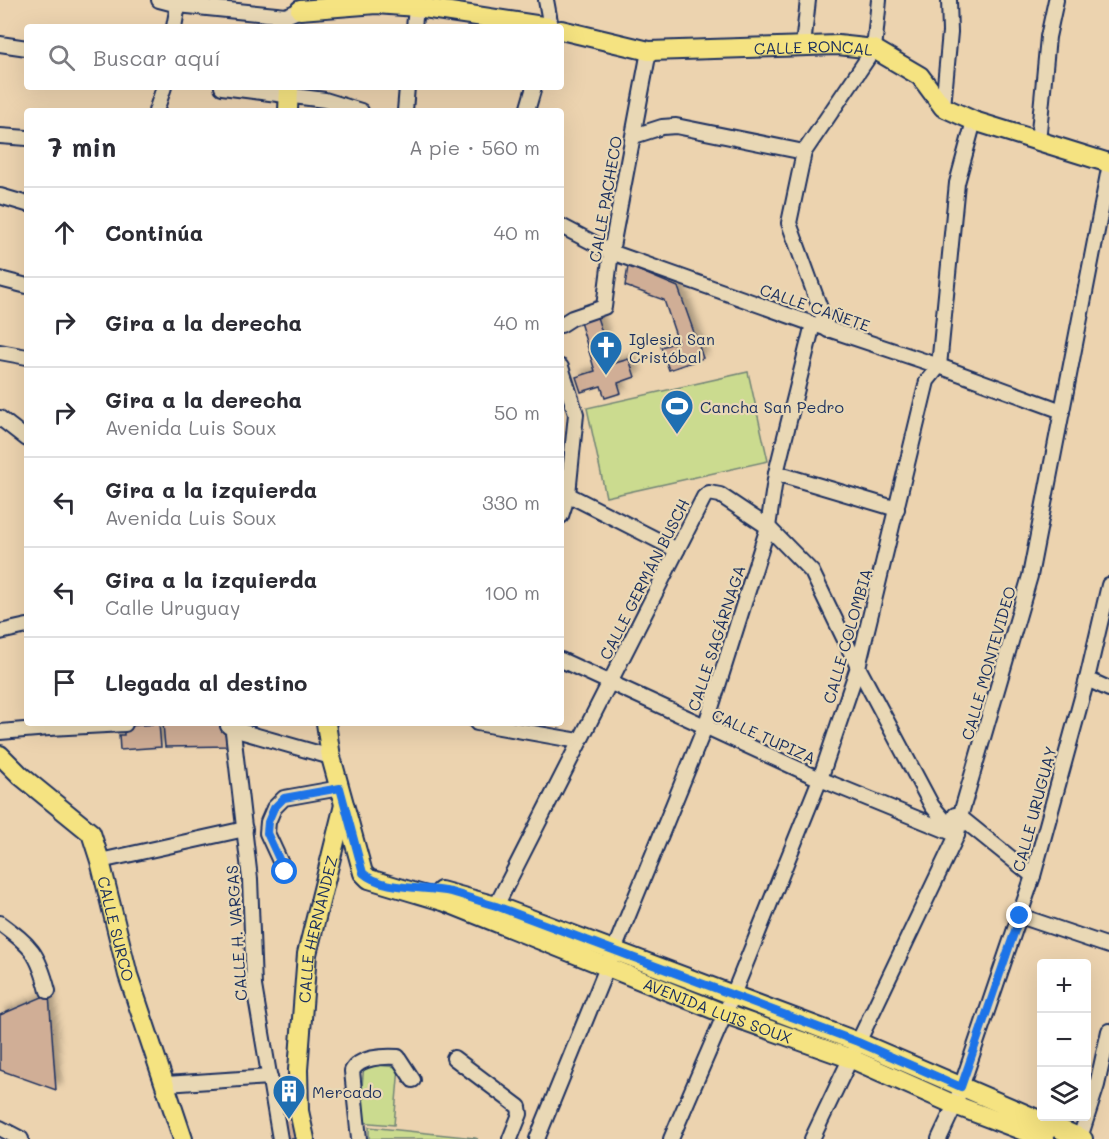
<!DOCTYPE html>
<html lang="es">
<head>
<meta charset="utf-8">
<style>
  body { margin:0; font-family:Mali,sans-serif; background:#f2f2f3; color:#2b2b33 }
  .controls { position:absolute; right:18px; bottom:18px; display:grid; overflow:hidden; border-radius:6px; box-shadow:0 6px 24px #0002 }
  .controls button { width:54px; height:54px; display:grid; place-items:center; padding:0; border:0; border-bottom:2px solid #e1e1e2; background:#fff; color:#2b2b33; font:30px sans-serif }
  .stop { position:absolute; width:18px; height:18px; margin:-14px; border:4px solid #1a73e8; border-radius:50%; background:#fff }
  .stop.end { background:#1a73e8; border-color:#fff; box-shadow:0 2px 6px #0008 }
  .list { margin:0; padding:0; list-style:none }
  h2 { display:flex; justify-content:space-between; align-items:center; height:78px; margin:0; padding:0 24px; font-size:26px }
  h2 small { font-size:20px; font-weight:400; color:#7c7c81 }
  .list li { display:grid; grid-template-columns:39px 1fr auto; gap:18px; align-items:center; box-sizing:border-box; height:90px; padding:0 24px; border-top:2px solid #e1e1e2 }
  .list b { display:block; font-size:22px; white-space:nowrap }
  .list p { margin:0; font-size:20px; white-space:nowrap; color:#7c7c81 }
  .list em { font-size:20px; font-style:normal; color:#7c7c81 }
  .icon { flex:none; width:33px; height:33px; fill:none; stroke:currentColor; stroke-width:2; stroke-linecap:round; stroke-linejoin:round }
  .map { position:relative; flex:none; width:1109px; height:1139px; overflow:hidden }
  .search { position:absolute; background:#fff; box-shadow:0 6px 24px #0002; left:24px; top:24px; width:540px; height:66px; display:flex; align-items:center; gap:15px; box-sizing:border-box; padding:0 21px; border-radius:6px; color:#7c7c81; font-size:22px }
  .panel { position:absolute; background:#fff; box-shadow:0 6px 24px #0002; left:24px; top:108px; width:540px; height:618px; border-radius:6px }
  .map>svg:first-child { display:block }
  .green { fill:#cbdb8f; stroke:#738576; stroke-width:1.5 }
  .building { fill:#d0ae96; stroke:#1b2f5e; stroke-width:1.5; filter:url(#shadow) }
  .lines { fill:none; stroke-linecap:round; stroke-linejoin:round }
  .minor-casing { stroke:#1b2f5e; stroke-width:18 }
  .major-casing { stroke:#1b2f5e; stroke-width:22 }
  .minor { stroke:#e9d8b5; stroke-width:14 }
  .major { stroke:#f5e381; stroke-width:18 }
  .route { stroke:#1a73e8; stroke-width:8 }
  .labels { text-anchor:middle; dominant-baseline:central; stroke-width:4.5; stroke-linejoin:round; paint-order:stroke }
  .street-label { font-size:16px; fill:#1b2f5e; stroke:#e9d8b5 }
  .poi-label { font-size:16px; fill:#1b2f5e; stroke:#e9d8b5; text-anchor:start }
</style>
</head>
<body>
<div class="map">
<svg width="1109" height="1139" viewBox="0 0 1109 1139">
  <defs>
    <filter id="shadow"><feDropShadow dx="5.5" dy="-5.5" stdDeviation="3" flood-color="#0004"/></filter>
  </defs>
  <rect width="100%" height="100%" fill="#ecd3af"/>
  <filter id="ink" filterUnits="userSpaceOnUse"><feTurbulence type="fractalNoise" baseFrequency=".0167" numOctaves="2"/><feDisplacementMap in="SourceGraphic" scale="12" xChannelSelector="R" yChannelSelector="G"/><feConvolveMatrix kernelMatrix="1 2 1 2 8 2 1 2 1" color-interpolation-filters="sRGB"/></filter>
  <g filter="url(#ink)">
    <g class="green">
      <polygon points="748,372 768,461 606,497 587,408"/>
      <polygon points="364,1064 399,1067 394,1125 359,1122"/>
      <polygon points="369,1127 475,1138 478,1139 369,1139"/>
    </g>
    <g class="building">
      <polygon points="628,266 678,287 703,358 669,370 661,347 678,342 664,300 625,286"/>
      <polygon points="597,317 612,364 629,359 635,377 618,383 621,393 605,398 601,386 581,392 576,377 595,371 580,322"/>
      <polygon points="163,723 219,723 229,730 230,746 165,747"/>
      <polygon points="159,724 161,747 120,750 119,735 124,735 124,726"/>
      <polygon points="49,994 56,1090 0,1070 0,1015"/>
      <polygon points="292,1100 299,1139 285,1139 279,1101"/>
    </g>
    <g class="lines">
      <defs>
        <g id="minor">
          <polyline points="159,0 178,5 286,16 300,10"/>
          <polyline points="546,0 551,27"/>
          <polyline points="174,27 179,0"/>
          <polyline points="414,27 417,0"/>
          <polyline points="0,44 27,48"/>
          <polyline points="803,46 808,0"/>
          <polyline points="222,87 325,100 361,111"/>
          <polyline points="943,107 950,32 949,0"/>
          <polyline points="156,111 164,87"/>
          <polyline points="405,111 407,87"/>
          <polyline points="527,111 534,87"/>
          <polyline points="0,136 27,138"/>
          <polyline points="634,136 662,127 676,126 804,152"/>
          <polyline points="1038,142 1048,37 1056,0"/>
          <polyline points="0,196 27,204"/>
          <polyline points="561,226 611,252 813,324 939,366 1062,411"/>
          <polyline points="0,279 27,286"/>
          <polyline points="561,325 572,318 604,307 611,252 649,51"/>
          <polyline points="828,330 789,223 804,152 874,49 879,0"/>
          <polyline points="0,352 27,357"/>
          <polyline points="561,367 576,414 568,494 561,516"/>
          <polyline points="0,418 27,439"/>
          <polyline points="776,473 897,509"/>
          <polyline points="561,491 677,550"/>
          <polyline points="0,632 27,626"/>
          <polyline points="561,660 820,779 955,834"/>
          <polyline points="1087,679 1109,689"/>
          <polyline points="232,723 250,879 254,986 280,1139"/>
          <polyline points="477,723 579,741"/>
          <polyline points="228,726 233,729 331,757"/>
          <polyline points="0,732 49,728 125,724"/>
          <polyline points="955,815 960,817 1033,876"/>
          <polyline points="100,861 245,829"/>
          <polyline points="285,872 267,833 268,822 274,808 284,798 340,788"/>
          <polyline points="496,906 704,497 709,493 720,495 768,527 812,572 858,667 932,806 957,835"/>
          <polyline points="1020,916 1109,946"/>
          <path d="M 0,923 C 31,946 38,952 48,991"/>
          <polyline points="454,1058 519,1107 520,1114 510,1139"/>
          <polyline points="166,1084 270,1077"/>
          <polyline points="0,1128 21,1139"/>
          <polyline points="1080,1138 1097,1085 1109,1031"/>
          <path d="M 359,1139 L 352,1071 C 359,1057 384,1056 398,1057 L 413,1080"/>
          <polyline points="537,1139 705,727 768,527 776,473 813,324"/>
          <polyline points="671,1139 733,995 820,779 858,667 927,381 939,366 957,183 974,121"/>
          <polyline points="812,1139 957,835 960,817 1030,576 1109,169"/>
          <polyline points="939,1139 955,1105 1033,876 1087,679 1109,585"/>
        </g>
        <g id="major">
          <polyline points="300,10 376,4 417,7 549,27"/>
          <path id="s1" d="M 561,30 L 649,51 L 838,45 L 874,49 L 920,76 L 943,107 L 974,121 L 1109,163"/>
          <polyline points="288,111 289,87"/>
          <path id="s2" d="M 326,723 L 331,757 L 363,873 L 369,879 L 443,901 L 725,1014 L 852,1059 L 955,1105 L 1045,1139"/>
          <path id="s3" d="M 0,755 L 21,776 L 91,833 L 100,861 L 128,975 L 183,1139"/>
          <polyline points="441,891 496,906 858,1042 1083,1139"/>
          <path id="s4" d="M 305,1139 L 299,1111 L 298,1070 L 307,954 L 344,805"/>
        </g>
      </defs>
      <use href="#minor" class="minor-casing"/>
      <use href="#major" class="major-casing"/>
      <use href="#minor" class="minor"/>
      <use href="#major" class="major"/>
    </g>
  </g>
  <g class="lines" filter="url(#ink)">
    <path class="route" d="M 285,872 L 267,833 L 268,822 L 274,808 L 284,798 L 340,788 L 363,873 C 383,891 426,886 451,892 C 466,896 481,902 496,906 L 858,1042 L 961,1087 L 1020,916"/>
  </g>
  <defs>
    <symbol id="church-pin" viewBox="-11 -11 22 30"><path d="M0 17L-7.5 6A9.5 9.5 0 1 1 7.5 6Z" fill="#1f6fb2" stroke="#e9d8b5"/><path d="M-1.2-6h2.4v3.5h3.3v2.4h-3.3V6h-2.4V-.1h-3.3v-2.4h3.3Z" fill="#fff"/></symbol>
    <symbol id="stadium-pin" viewBox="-11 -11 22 30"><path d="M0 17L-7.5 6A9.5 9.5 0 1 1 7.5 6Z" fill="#1f6fb2" stroke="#e9d8b5"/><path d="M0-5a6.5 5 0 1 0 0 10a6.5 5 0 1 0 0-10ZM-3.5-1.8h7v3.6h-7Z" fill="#fff"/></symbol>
    <symbol id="building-pin" viewBox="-11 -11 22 30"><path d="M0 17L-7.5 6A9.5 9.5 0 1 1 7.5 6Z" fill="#1f6fb2" stroke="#e9d8b5"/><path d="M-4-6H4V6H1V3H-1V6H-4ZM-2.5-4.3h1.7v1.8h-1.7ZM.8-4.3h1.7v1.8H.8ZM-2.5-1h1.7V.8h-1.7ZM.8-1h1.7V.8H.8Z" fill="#fff"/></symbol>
  </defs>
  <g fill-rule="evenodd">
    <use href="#church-pin" x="587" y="328" width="38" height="52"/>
    <use href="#stadium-pin" x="658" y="387" width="38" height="52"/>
    <use href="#building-pin" x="270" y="1072" width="38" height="52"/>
  </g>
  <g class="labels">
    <g class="street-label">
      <text stroke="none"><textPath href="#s1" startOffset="255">CALLE RONCAL</textPath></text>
      <text transform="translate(605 199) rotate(-80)">CALLE PACHECO</text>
      <text transform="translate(815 307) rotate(19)">CALLE CAÑETE</text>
      <text transform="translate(644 579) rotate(-63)">CALLE GERMÁN BUSCH</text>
      <text transform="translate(847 636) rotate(-74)">CALLE COLOMBIA</text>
      <text transform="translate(716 638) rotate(-72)">CALLE SAGÁRNAGA</text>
      <text transform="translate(988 663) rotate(-74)">CALLE MONTEVIDEO</text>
      <text transform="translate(764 736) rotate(24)">CALLE TUPIZA</text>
      <text transform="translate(1034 809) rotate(-75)">CALLE URUGUAY</text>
      <text stroke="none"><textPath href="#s3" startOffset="219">CALLE SURCO</textPath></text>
      <text stroke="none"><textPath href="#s4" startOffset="212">CALLE HERNÁNDEZ</textPath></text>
      <text transform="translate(236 933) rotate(-94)">CALLE H. VARGAS</text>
      <text stroke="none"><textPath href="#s2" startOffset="536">AVENIDA LUIS SOUX</textPath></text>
    </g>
    <g class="poi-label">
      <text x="629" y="338">Iglesia San<tspan x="629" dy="18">Cristóbal</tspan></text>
      <text x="700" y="406">Cancha San Pedro</text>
      <text x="312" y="1091">Mercado</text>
    </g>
  </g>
</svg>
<div class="controls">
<button>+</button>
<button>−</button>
<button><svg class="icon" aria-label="layers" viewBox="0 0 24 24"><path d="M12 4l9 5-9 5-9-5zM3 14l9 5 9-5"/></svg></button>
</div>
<div class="stop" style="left:285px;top:872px"></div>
<div class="stop end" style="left:1020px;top:916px"></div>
<div class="search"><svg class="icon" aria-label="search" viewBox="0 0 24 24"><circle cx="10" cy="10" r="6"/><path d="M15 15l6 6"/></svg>Buscar aquí</div>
<section class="panel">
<h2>7 min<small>A pie · 560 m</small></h2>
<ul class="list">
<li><svg class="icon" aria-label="ahead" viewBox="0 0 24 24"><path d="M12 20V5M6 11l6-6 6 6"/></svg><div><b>Continúa</b></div><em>40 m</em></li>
<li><svg class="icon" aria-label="right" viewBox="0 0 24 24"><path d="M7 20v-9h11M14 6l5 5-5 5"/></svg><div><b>Gira a la derecha</b></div><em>40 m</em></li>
<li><svg class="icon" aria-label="right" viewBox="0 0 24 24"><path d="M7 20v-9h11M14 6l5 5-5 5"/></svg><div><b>Gira a la derecha</b><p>Avenida Luis Soux</p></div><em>50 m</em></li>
<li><svg class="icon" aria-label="left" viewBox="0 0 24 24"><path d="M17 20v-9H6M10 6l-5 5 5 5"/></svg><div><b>Gira a la izquierda</b><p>Avenida Luis Soux</p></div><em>330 m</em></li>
<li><svg class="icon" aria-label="left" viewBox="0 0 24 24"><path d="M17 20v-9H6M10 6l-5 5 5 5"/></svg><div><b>Gira a la izquierda</b><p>Calle Uruguay</p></div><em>100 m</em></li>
<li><svg class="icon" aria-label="arrive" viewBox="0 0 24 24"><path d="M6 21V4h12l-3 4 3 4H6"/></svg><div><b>Llegada al destino</b></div></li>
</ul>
</section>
</div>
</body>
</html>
